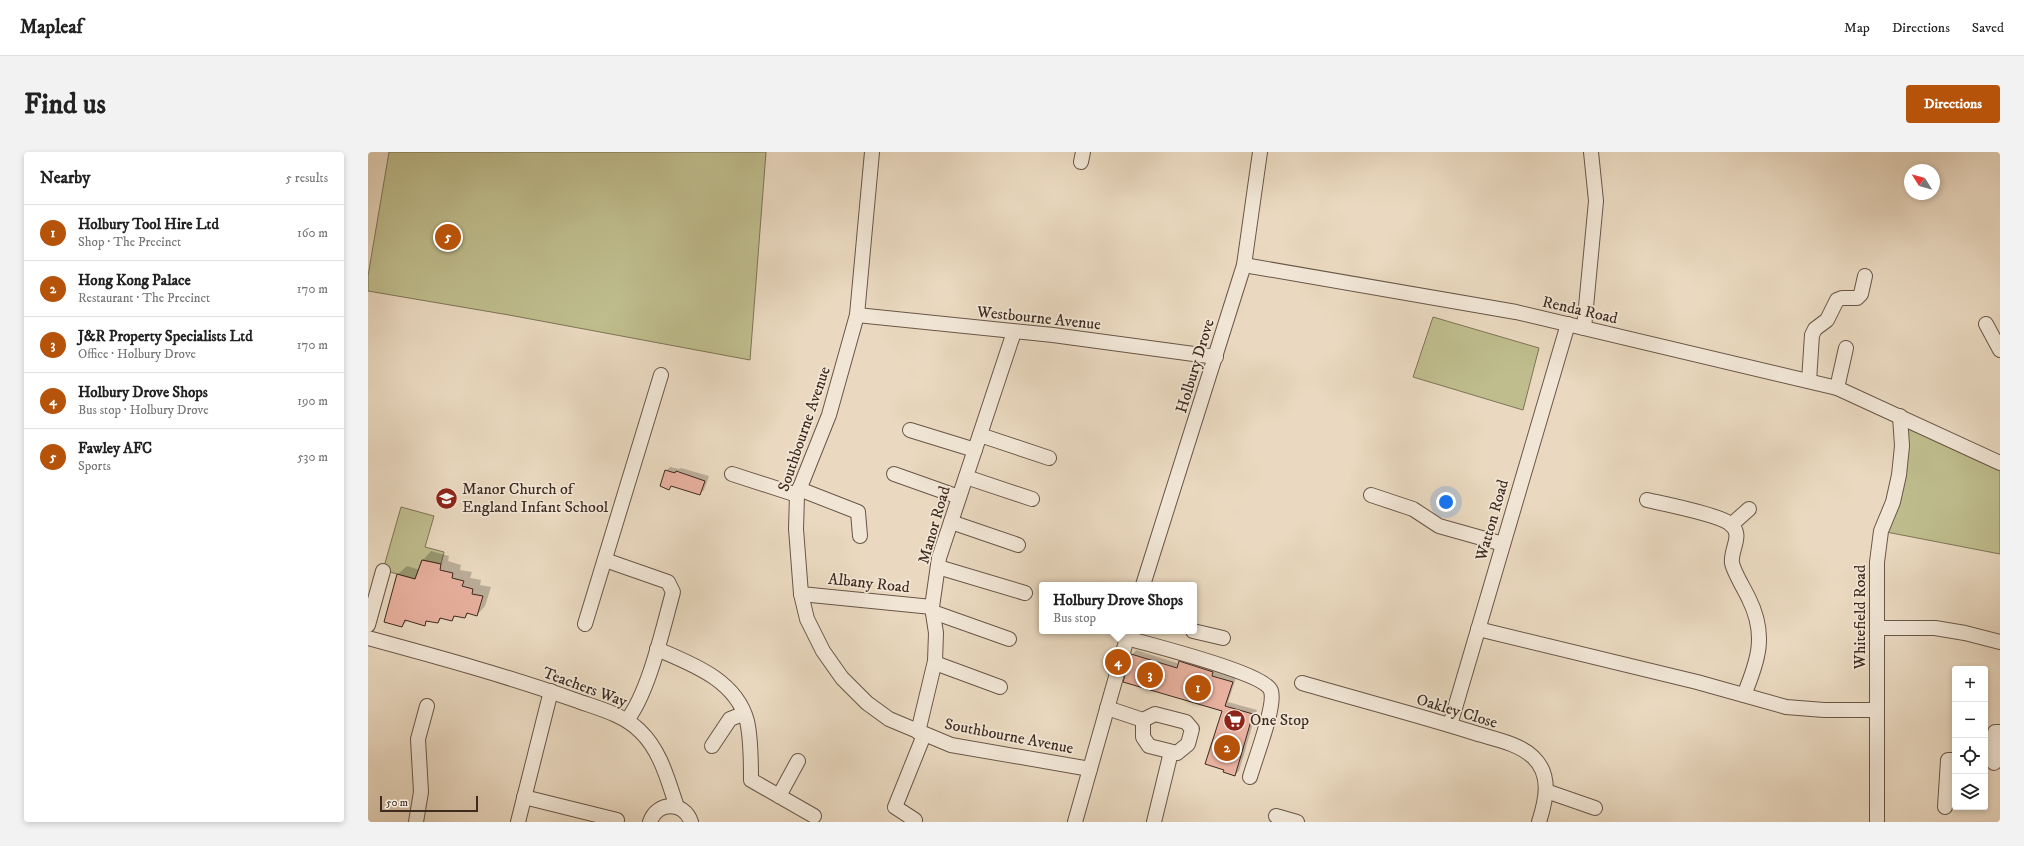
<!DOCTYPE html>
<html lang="en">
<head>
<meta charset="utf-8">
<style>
  body { margin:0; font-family:"IM FELL DW Pica",serif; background:#f2f2f2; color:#222 }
  .controls { position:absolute; right:12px; bottom:12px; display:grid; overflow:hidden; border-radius:4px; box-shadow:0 2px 6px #0003 }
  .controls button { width:36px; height:36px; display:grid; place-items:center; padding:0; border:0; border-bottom:1px solid #e0e0e0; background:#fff; color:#222; font:20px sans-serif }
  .compass { position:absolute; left:1536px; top:12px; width:36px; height:36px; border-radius:50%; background:#fff; box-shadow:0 2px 6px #0003; rotate:307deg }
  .scale { position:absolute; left:12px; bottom:10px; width:98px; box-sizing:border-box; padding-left:4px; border:2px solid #3e2a1f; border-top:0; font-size:11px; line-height:14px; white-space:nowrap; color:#3e2a1f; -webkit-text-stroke:3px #f1e6d6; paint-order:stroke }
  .you { position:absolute; left:1078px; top:350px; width:14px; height:14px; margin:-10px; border:3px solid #fff; border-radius:50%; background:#1a73e8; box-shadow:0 0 0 6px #1a73e833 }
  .badge { display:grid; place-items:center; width:26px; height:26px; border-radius:50%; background:#b45309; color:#fff; font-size:13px; font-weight:700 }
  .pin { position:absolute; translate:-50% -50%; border:2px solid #fff; box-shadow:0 1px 4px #0006 }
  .popup { position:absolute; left:671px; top:430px; width:158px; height:52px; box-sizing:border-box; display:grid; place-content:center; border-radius:4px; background:#fff; filter:drop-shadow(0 1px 3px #0005); font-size:13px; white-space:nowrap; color:#767676 }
  .popup b { font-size:15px; color:#222 }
  .popup::after { content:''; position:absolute; left:50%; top:100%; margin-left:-8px; border:8px solid transparent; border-top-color:#fff }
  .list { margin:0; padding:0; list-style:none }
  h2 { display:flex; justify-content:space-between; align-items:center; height:52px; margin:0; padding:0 16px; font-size:17px }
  h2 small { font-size:13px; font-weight:400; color:#767676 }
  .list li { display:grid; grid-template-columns:26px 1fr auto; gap:12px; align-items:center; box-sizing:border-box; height:56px; padding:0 16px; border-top:1px solid #e0e0e0 }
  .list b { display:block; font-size:15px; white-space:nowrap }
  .list p { margin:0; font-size:13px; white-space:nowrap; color:#767676 }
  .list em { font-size:13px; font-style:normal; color:#767676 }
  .icon { flex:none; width:22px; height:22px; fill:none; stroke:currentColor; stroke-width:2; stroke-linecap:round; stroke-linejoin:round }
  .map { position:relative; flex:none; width:1632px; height:670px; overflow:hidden; border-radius:4px }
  header { display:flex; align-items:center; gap:24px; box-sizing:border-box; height:56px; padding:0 20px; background:#fff; border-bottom:1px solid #e0e0e0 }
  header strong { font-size:19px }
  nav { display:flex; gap:22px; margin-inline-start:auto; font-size:14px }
  .intro { display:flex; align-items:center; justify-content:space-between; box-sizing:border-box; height:96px; padding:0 24px }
  h1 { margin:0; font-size:28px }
  .button { padding:10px 18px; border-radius:4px; background:#b45309; color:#fff; font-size:14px; font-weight:700 }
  main { display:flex; gap:24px; padding:0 24px }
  aside { flex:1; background:#fff; border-radius:4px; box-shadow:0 2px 6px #0003 }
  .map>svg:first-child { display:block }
  .green { fill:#bfbd8d; stroke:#7e7456 }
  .shadow { fill:#0003 }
  .building { fill:#e8b19f; stroke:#3e2a1f }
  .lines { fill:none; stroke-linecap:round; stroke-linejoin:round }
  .minor-casing { stroke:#695647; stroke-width:16 }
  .minor { stroke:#f1e6d6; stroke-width:14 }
  .labels { text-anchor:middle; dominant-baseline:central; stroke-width:3.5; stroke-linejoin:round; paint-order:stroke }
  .street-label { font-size:16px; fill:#3e2a1f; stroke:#f1e6d6 }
  .poi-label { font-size:16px; fill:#3e2a1f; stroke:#f1e6d6; text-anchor:start }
</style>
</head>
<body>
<header>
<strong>Mapleaf</strong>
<nav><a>Map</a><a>Directions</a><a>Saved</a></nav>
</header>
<div class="intro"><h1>Find us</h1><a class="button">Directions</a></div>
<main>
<aside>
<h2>Nearby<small>5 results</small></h2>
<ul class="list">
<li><span class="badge">1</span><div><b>Holbury Tool Hire Ltd</b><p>Shop · The Precinct</p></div><em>160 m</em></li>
<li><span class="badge">2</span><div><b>Hong Kong Palace</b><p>Restaurant · The Precinct</p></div><em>170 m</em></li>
<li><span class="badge">3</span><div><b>J&amp;R Property Specialists Ltd</b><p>Office · Holbury Drove</p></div><em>170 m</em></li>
<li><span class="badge">4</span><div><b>Holbury Drove Shops</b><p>Bus stop · Holbury Drove</p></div><em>190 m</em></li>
<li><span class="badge">5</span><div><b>Fawley AFC</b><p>Sports</p></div><em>530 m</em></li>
</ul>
</aside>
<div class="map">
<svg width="1632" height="670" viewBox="0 0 1632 670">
  <rect width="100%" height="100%" fill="#ead9c0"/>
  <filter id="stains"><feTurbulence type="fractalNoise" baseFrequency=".005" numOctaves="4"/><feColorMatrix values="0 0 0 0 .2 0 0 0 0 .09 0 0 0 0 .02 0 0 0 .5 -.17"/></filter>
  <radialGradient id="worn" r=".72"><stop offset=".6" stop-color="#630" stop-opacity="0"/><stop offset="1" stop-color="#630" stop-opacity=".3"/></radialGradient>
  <g class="green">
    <polygon points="21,0 398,0 382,208 141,163 0,139 0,124"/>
    <polygon points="1065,165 1171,196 1155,258 1045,225"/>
    <polygon points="1532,264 1632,311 1632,402 1513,379 1525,350"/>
    <polygon points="33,355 66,364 57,395 76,400 73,412 54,408 47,427 15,418"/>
  </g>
  <g class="shadow">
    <polygon points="302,315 311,317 313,316 341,324 336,338 332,342 304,334 301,336 298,319"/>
    <polygon points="63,399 81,404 80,409 93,413 92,418 104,420 102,426 113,428 112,433 123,435 117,454 109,463 101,461 96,465 88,463 84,468 74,466 70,470 61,468 56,472 40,468 34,474 30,422 39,414 52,418 55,408"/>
    <polygon points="768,498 812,512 816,506 848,516 847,519 868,526 860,550 889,558 871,619 867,623 855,559 757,530 764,503"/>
  </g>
  <g class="building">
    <polygon points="297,318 307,321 308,319 337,329 332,343 303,334 301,338 292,334"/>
    <polygon points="54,408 73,412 72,418 85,421 84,426 96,429 94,434 105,437 104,442 115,444 109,464 99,461 97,466 86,464 84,469 72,466 70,471 58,469 57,474 37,468 34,475 16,470 29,422 47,427"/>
    <polygon points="763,502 809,516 811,509 845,520 844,524 865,530 857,554 885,562 867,624 855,620 856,618 837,612 854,559 755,530"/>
  </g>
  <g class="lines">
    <defs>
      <g id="minor">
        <polyline points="504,0 489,163 461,263 429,343 428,377 433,442 439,467 455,499 474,526 499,551 521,567 583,593 722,617"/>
        <polyline points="713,10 715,0"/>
        <polyline points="876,113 1148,160 1469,236 1632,311"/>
        <polyline points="489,163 685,183 848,205"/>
        <polyline points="1618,172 1632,198"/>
        <polyline points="1216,176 1228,49 1223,0"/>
        <polyline points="1441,229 1444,183 1447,177 1459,168 1469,148 1474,146 1489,146 1493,142 1497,124"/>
        <polyline points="1469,236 1478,196"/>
        <polyline points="542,278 607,298"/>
        <polyline points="612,283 681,306"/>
        <polyline points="364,322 429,343"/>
        <polyline points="526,322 591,345"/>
        <polyline points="598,325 664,347"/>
        <polyline points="431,337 490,360 492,384"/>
        <polyline points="1003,343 1045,357 1071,374 1135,392"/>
        <path d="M 1279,348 C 1297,352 1348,362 1361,371 C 1377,382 1362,397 1364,411 C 1366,421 1377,438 1381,447 C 1399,483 1390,509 1376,543"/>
        <polyline points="583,370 650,393"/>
        <polyline points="1363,373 1381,357"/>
        <path d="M 237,408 L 300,430 L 305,440 C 295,476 281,540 259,568"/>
        <polyline points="570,415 657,441"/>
        <polyline points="775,433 876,113 892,0"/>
        <polyline points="433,442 564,455"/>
        <polyline points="565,460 641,487"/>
        <polyline points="217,472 293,223"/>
        <polyline points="0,473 15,419"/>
        <polyline points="1509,476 1567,476 1597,481 1632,490"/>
        <polyline points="1110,477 1329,530 1418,555 1456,558 1508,558"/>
        <polyline points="825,479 855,486"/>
        <path d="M 0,486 C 70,505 139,524 207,548 C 229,556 255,562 272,579 C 293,599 300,629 309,655"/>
        <path d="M 759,486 C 782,493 897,521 903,539 C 908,554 887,607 882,625"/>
        <path d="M 289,497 C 324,512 368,528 379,569 C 383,586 383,610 383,628 L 446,664"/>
        <polyline points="567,511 632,535"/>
        <path d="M 934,531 C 992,548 1050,563 1107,581 C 1126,587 1150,591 1165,605 C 1184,623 1178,648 1171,670"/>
        <polyline points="739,556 775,568 787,562 818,570 824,577 820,592 809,601 781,594 775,585 775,568"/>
        <polyline points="1082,573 1200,172"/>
        <polyline points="550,580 567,509 568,481 564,455 571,406 646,180"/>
        <polyline points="344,594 362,567 375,562"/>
        <polyline points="1626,611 1627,580 1632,580"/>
        <polyline points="1178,639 1227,656"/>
        <polyline points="411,644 430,609"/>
        <polyline points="156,645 249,668"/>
        <polyline points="1577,655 1580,608 1587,608"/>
        <polyline points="908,664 929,670"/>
        <polyline points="547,668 527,655 556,583"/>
        <polyline points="48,670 53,640 50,587 59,554"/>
        <polyline points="150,670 183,539"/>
        <path d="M 282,670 C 289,649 316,649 323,670"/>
        <polyline points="707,670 761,479"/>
        <polyline points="786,670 803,600"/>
        <polyline points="1509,670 1509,410 1513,379 1525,350 1531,323 1534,294 1532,264"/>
      </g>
    </defs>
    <use href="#minor" class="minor-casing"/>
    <use href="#minor" class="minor"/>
  </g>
  <defs>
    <symbol id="school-disc" viewBox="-11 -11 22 22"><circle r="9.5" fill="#8f2418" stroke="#f1e6d6"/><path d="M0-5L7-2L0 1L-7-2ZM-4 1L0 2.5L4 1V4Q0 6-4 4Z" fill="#fff"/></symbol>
    <symbol id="supermarket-disc" viewBox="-11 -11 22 22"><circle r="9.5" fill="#8f2418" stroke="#f1e6d6"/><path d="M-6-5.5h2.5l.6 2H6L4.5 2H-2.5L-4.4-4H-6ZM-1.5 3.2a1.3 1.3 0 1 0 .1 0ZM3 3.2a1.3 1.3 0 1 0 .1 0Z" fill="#fff"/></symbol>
  </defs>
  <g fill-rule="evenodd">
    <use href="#school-disc" x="66" y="334" width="25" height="25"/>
    <use href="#supermarket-disc" x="854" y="556" width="25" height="25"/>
  </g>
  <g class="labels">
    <g class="street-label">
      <text transform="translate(1212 158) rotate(13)">Renda Road</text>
      <text transform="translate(671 166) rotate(6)">Westbourne Avenue</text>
      <text transform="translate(827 214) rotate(-73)">Holbury Drove</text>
      <text transform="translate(436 277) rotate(-71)">Southbourne Avenue</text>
      <text transform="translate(1124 368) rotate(-74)">Watton Road</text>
      <text transform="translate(566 373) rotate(-74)">Manor Road</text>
      <text transform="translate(501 431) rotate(6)">Albany Road</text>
      <text transform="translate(1492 465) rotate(-90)">Whitefield Road</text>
      <text transform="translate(217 535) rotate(20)">Teachers Way</text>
      <text transform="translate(1089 559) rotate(17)">Oakley Close</text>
      <text transform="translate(641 584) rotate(11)">Southbourne Avenue</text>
    </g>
    <g class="poi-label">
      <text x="94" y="337">Manor Church of<tspan x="94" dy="18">England Infant School</tspan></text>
      <text x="882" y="568">One Stop</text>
    </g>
  </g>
  <rect width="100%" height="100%" filter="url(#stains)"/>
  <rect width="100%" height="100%" fill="url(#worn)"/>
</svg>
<div class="controls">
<button>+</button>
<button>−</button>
<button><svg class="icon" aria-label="locate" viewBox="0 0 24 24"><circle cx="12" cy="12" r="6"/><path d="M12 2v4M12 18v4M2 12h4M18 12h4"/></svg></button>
<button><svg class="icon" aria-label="layers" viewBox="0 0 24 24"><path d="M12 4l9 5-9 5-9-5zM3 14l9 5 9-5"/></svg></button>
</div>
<svg class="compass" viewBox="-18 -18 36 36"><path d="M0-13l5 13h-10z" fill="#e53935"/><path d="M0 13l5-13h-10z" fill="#767676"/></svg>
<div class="scale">50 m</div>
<div class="you"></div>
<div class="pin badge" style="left:830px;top:536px">1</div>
<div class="pin badge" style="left:859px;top:596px">2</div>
<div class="pin badge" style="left:782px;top:523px">3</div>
<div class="pin badge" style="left:750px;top:510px">4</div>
<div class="popup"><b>Holbury Drove Shops</b>Bus stop</div>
<div class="pin badge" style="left:80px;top:85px">5</div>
</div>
</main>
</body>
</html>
